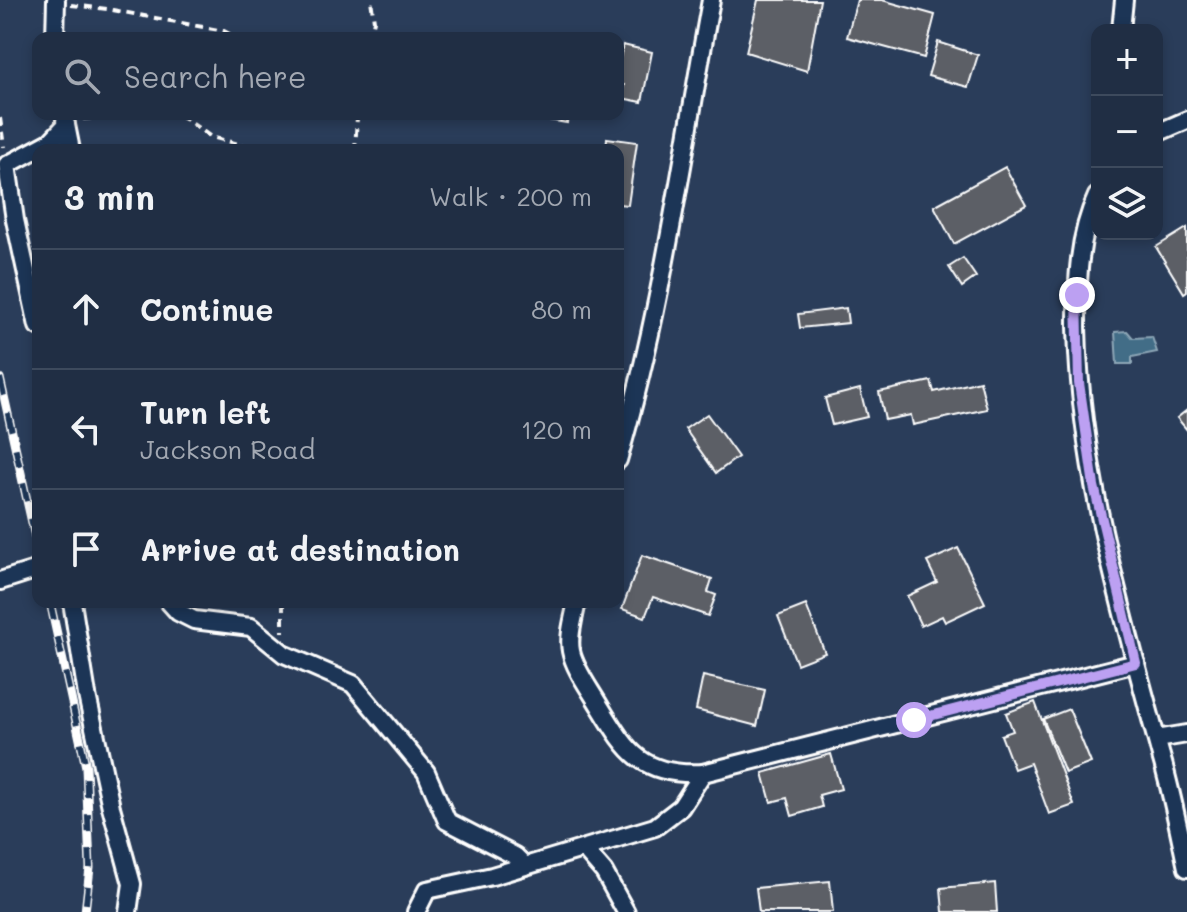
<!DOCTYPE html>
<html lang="en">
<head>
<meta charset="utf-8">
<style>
  body { margin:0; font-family:Mali,sans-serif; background:#28364b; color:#f1f3f6 }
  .controls { position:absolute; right:24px; top:24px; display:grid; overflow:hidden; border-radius:16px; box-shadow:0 4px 12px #0003 }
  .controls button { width:72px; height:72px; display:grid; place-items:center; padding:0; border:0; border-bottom:2px solid #3d4a5d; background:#202e44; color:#f1f3f6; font:40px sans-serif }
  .stop { position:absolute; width:24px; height:24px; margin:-18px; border:6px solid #bca0f2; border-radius:50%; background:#fff }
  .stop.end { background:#bca0f2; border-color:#fff; box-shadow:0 2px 8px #0008 }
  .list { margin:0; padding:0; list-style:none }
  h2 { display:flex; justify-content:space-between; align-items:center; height:104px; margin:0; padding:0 32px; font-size:34px }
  h2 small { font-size:26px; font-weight:400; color:#a2a8b2 }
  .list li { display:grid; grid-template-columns:52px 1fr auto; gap:24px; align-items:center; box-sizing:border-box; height:120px; padding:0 32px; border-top:2px solid #3d4a5d }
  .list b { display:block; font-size:30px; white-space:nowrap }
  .list p { margin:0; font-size:26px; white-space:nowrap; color:#a2a8b2 }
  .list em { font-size:26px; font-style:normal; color:#a2a8b2 }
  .icon { flex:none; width:44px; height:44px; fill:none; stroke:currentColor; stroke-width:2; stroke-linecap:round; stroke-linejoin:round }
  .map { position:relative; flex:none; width:1187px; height:912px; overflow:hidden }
  .search { position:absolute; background:#202e44; box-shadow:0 4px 12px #0003; left:32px; top:32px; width:592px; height:88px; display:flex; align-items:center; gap:20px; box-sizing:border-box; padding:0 28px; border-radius:16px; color:#a2a8b2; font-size:30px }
  .panel { position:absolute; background:#202e44; box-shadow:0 4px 12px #0003; left:32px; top:144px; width:592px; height:464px; border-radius:16px }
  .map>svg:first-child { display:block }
  .water { fill:#426d87; stroke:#8ea7b7; stroke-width:2 }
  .building { fill:#5c5f66; stroke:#fff; stroke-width:2 }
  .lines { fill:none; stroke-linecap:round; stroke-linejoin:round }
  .minor-casing { stroke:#fff; stroke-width:22 }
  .path { stroke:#fff; stroke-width:4; stroke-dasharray:8 6; stroke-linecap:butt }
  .minor { stroke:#1d3557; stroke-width:16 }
  .rail-casing { stroke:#fff; stroke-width:9 }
  .rail { stroke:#1d3557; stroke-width:6; stroke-dasharray:18; stroke-linecap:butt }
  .route { stroke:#bca0f2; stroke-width:10 }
</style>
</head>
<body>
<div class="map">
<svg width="1187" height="912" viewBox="0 0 1187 912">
  <rect width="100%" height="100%" fill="#2a3d5a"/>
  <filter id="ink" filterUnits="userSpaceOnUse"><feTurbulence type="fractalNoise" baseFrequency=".0125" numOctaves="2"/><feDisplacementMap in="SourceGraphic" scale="16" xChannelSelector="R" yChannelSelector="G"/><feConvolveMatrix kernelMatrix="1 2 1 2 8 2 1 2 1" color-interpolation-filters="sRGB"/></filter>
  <g filter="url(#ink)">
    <polygon class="water" points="1127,331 1133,338 1152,337 1157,352 1132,357 1132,364 1117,364 1115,332"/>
    <g class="building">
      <polygon points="758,0 820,0 807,71 746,52"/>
      <polygon points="857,0 882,0 935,15 924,58 847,37"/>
      <polygon points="938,42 978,55 968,87 928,76"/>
      <polygon points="623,45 652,52 642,102 621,98 624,85 618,84 618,67"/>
      <polygon points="543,114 568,114 567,123 542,119"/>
      <polygon points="607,138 637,142 628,205 618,204 618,150 606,150"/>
      <polygon points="1005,167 1026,205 954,244 934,206"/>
      <polygon points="1187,228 1187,291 1184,293 1156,247"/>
      <polygon points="963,258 976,277 962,287 949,267"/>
      <polygon points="846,308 848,323 800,328 798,314"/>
      <polygon points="931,381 934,392 980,381 987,409 913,425 911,415 885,420 879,392"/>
      <polygon points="860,389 867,417 832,425 825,398"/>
      <polygon points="1187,410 1187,430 1177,418"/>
      <polygon points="707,414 738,457 716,473 685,429"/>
      <polygon points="958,548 985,603 945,622 942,616 921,626 907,596 937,582 927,562"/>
      <polygon points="642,555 712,579 708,592 716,595 708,616 653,597 645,617 622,609"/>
      <polygon points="806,605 825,653 797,664 778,616"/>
      <polygon points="703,676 765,690 757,726 696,710"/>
      <polygon points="1035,702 1074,805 1049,814 1030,763 1014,769 1001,735 1013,731 1006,713"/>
      <polygon points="1069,709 1091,763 1065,773 1043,719"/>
      <polygon points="831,754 841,789 819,795 822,807 792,816 787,798 771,802 763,773"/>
      <polygon points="830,881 833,912 759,912 756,888"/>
      <polygon points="995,883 997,912 943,912 941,888"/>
    </g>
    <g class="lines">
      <defs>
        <g id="minor">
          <polyline points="1121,30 1124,0"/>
          <polyline points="55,38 56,0"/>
          <polyline points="65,120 71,150"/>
          <polyline points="1157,133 1187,120"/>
          <path d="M 1097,196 C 1078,236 1077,283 1077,327 C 1080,473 1123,615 1161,756 C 1172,793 1179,831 1187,868"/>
          <polyline points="38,326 15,220 7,165 50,142 66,125"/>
          <path d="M 618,460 C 662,311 683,152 711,0"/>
          <polyline points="0,581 38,569"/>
          <polyline points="72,602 87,695 111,807 132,884 128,912"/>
          <polyline points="169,602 178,612 194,620 251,627 284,654 353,684 426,772 447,821 515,856 524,865"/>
          <path d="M 577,602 C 574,617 568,635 571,651 C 574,667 587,685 596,700 C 626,749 639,777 703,773 L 1136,663"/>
          <polyline points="1157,739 1187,734"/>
          <polyline points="584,849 604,872 626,912"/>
          <polyline points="416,912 427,890 492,876 655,827 681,807 703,773"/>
        </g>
      </defs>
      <use href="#minor" class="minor-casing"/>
      <g class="path">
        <polyline points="71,5 107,9 224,31 237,38"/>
        <polyline points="370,38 374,21 371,0"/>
        <polyline points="152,114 183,117 211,137 263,150"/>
        <polyline points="0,118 4,147"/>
        <polyline points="83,119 130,114"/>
        <polyline points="355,150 357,117"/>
        <polyline points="283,602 283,632"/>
      </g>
      <use href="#minor" class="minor"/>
      <defs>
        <g id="rail">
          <polyline points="0,378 38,550"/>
          <polyline points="50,602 86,767 90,868 85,912"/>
        </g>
      </defs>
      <use href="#rail" class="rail-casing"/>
      <use href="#rail" class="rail"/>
    </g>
  </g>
  <g class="lines" filter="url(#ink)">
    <polyline class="route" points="914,720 1136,663 1094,486 1079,383 1077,295"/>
  </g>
</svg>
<div class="controls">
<button>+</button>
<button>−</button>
<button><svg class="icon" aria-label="layers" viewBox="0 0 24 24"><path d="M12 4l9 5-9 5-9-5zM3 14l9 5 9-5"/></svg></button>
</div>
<div class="stop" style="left:914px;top:720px"></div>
<div class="stop end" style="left:1077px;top:295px"></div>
<div class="search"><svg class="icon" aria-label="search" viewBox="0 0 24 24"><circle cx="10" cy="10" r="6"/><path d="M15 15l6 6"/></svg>Search here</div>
<section class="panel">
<h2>3 min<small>Walk · 200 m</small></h2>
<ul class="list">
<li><svg class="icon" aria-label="ahead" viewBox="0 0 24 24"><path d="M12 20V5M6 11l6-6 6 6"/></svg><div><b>Continue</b></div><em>80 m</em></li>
<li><svg class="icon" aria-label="left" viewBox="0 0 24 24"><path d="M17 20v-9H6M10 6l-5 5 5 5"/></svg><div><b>Turn left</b><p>Jackson Road</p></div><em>120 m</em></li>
<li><svg class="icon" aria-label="arrive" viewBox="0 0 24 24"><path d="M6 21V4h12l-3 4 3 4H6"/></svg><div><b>Arrive at destination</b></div></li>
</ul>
</section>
</div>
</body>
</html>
